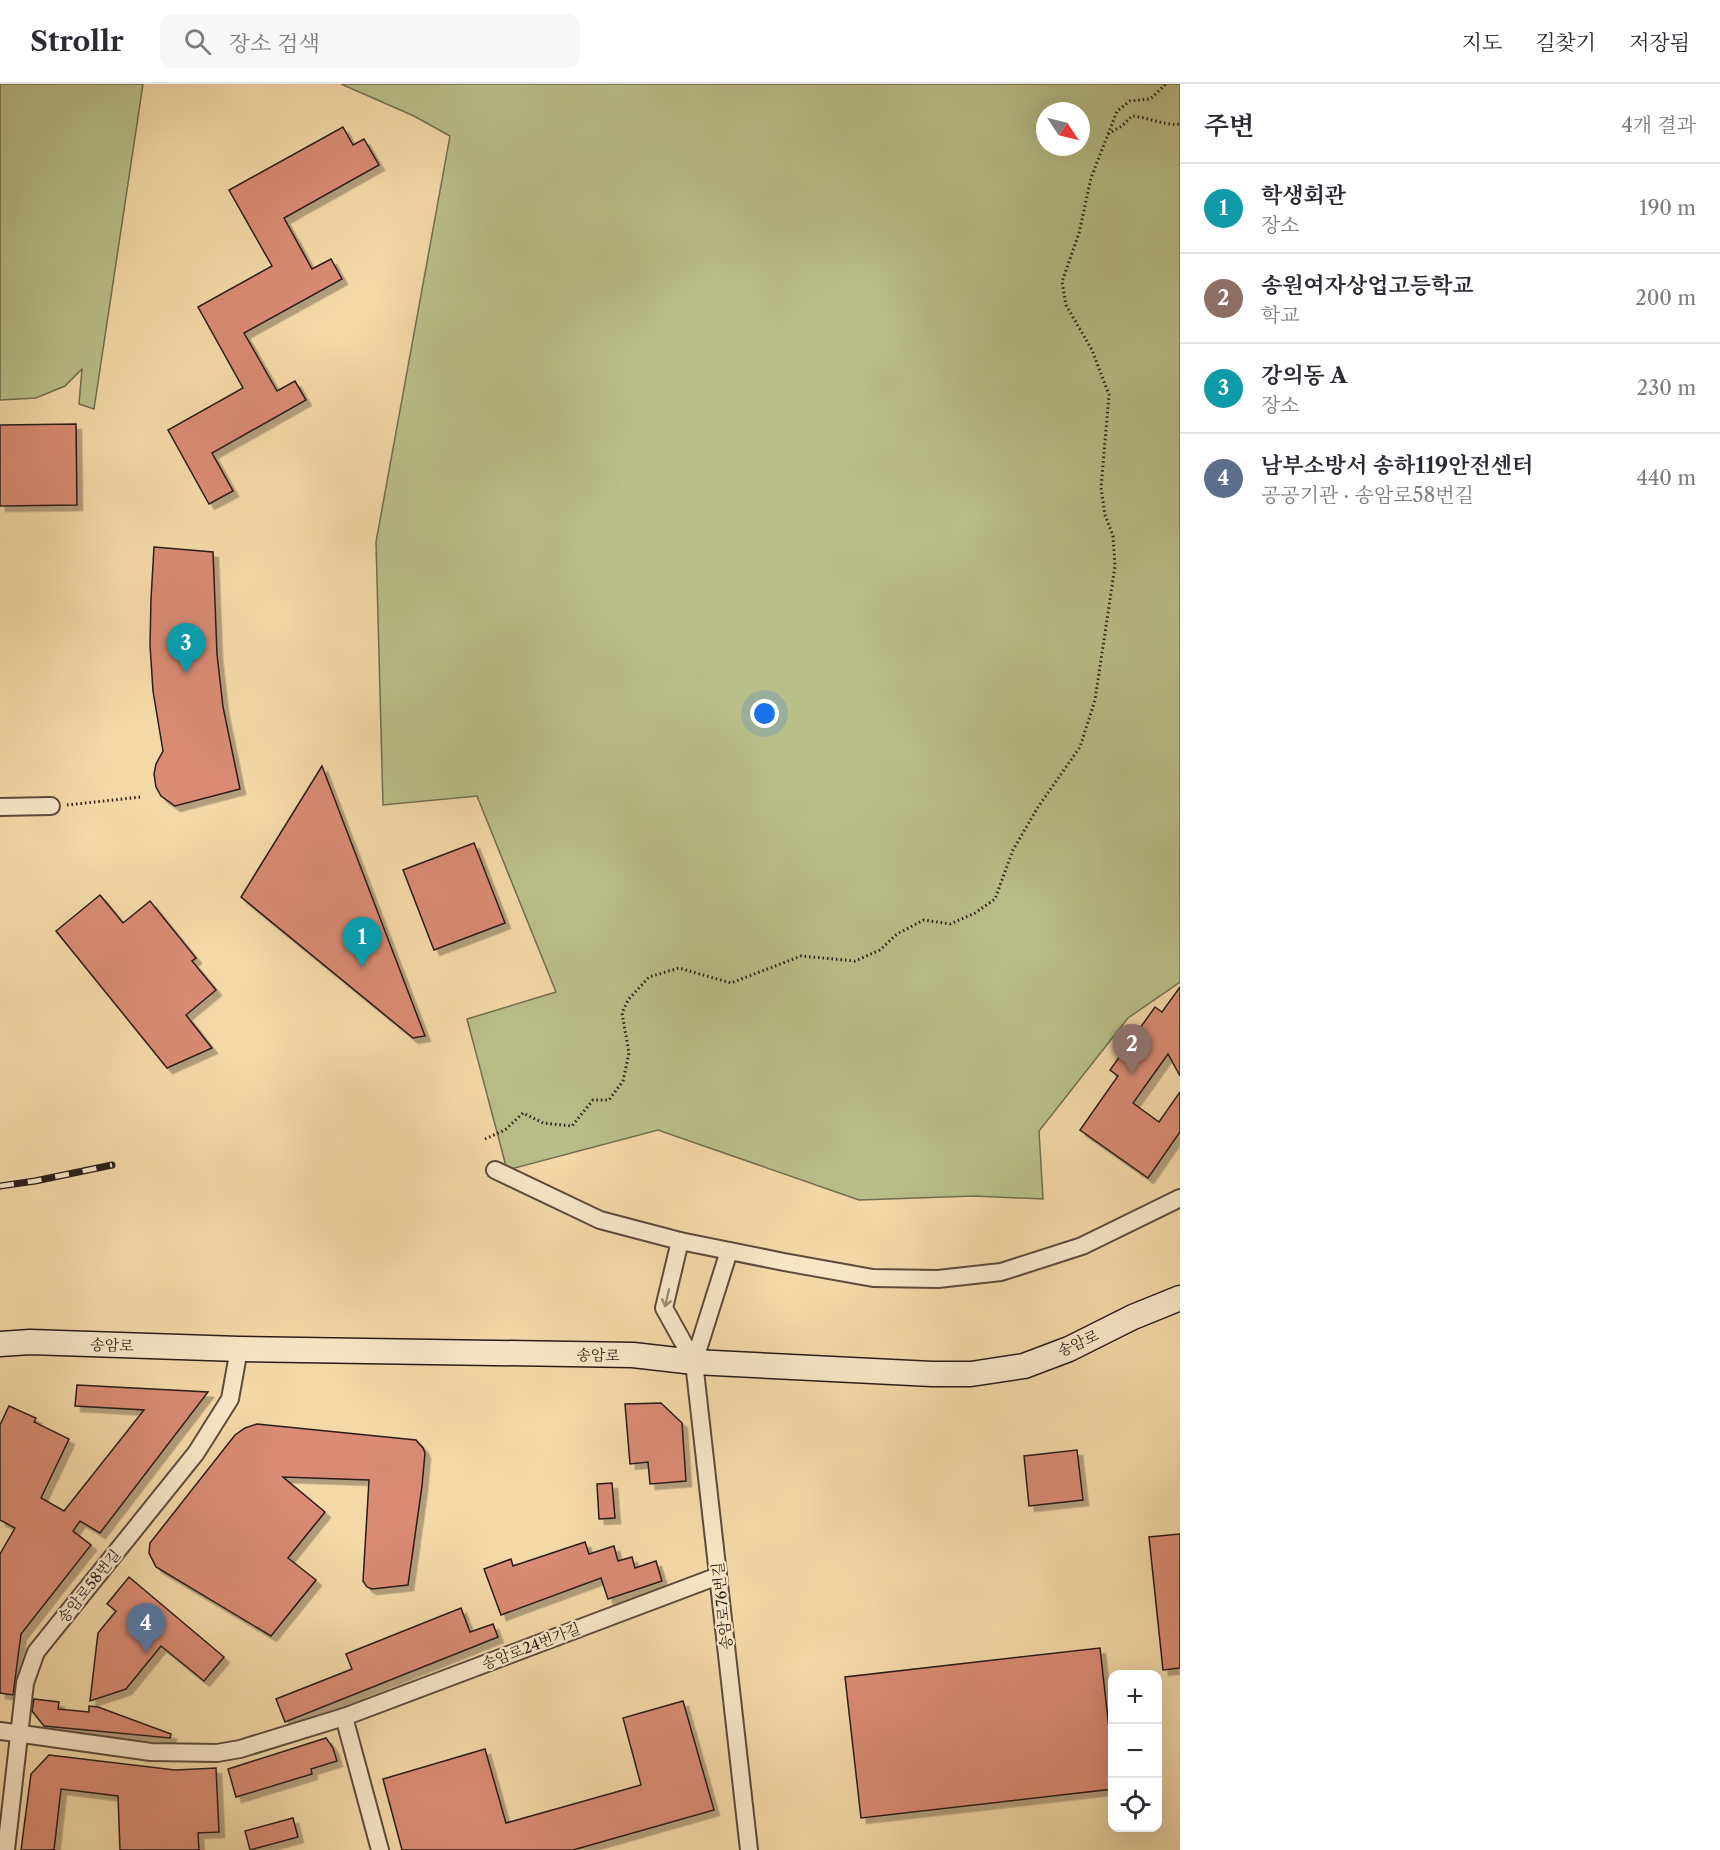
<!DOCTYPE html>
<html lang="ko">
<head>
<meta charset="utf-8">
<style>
  body { margin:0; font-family:"Libre Caslon Text","Noto Serif KR",serif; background:#f7f7f7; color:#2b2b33 }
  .controls { position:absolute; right:18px; bottom:18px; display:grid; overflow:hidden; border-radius:12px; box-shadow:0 6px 24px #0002 }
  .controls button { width:54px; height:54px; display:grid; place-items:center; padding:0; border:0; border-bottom:2px solid #e1e1e2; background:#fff; color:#2b2b33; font:30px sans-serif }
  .compass { position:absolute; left:1036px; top:18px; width:54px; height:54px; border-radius:50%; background:#fff; box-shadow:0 6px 24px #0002; rotate:125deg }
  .you { position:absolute; left:765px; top:630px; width:21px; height:21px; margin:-15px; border:4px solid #fff; border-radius:50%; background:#1a73e8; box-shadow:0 0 0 9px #1a73e833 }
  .badge { display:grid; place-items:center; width:39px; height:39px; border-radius:50%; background:#b45309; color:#fff; font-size:20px; font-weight:700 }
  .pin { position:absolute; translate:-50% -50px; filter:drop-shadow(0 2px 3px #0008) }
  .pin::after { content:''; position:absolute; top:32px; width:21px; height:18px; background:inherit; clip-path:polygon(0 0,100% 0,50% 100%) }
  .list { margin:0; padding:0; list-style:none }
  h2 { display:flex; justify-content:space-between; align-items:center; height:78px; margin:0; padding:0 24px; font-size:26px }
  h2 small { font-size:20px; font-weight:400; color:#7c7c81 }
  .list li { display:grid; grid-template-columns:39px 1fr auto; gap:18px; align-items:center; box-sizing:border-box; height:90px; padding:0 24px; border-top:2px solid #e1e1e2 }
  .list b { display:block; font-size:22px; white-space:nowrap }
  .list p { margin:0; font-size:20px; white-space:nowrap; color:#7c7c81 }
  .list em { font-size:20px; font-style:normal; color:#7c7c81 }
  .icon { flex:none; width:33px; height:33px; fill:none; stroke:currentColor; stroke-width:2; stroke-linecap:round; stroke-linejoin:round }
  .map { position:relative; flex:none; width:1180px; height:1766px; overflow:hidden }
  header { display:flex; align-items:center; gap:36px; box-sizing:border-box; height:84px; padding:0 30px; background:#fff; border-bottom:2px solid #e1e1e2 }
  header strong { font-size:28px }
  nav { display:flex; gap:33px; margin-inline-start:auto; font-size:21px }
  .search { width:420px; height:54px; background:#f7f7f7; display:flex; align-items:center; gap:15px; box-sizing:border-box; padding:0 21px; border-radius:12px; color:#7c7c81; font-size:22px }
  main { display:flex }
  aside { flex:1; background:#fff }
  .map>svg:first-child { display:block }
  .green { fill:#b9bf89; stroke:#716e50; stroke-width:1.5; fill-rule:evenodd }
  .building { fill:#d98b73; stroke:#291c17; stroke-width:1.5; filter:url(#shadow) }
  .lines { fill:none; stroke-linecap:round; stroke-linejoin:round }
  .minor-casing { stroke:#5c4b3b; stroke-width:20 }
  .secondary-casing { stroke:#291c17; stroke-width:27 }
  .path { stroke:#291c17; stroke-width:3; stroke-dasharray:1.5 3; stroke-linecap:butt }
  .minor { stroke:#f7e6c6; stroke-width:16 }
  .secondary { stroke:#f7e6c6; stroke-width:24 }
  .rail-casing { stroke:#291c17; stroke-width:7 }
  .rail { stroke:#f7e6c6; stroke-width:4.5; stroke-dasharray:14; stroke-linecap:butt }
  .oneway { stroke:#9a8b77 }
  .labels { text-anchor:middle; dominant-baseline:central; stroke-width:4.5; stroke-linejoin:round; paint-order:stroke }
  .street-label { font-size:15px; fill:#291c17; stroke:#f7e6c6 }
</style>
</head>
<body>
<header>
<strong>Strollr</strong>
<div class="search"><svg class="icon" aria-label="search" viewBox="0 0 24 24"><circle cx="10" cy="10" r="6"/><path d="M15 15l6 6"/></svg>장소 검색</div>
<nav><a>지도</a><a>길찾기</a><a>저장됨</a></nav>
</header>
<main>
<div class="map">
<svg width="1180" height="1766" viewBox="0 0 1180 1766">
  <defs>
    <filter id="shadow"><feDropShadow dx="5.5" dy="5.5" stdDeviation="0" flood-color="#0004"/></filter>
  </defs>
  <rect width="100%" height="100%" fill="#f3d8a8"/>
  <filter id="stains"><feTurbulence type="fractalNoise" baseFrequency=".00333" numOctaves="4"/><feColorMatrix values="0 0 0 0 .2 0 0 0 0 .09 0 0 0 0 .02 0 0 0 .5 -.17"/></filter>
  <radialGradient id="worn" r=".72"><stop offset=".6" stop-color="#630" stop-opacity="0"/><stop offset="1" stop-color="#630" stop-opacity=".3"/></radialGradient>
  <g class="green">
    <polygon points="0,0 143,0 94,325 79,320 82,285 65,302 36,314 0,316"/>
    <path d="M 341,0 L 1180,0 L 1180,898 L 1128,934 L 1039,1047 L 1043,1115 L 974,1112 L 859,1116 L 658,1046 L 507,1086 L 467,935 L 556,908 L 477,712 L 383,721 L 376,458 L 450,52 L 414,32 ZM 1045,27 L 1081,27 L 1081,63 L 1045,63 Z"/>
  </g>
  <g class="building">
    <polygon points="343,43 353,61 364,55 379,81 284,134 312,185 331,175 342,195 244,249 277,307 295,297 306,316 212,369 233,407 209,420 168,346 243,304 198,223 272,182 229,106"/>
    <polygon points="76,340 77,421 0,422 0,341"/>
    <polygon points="154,463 213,468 217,570 223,623 240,705 175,722 161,712 156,703 154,690 156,680 163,667 153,607 150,561 151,515"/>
    <polygon points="322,682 425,952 413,954 241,813"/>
    <polygon points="474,759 505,839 434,866 403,786"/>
    <polygon points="100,811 123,839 150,817 196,874 192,877 216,906 186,931 212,964 167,984 56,847"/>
    <polygon points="1180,903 1180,992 1168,970 1133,1019 1159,1038 1180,1008 1180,1048 1148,1094 1080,1046 1118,992 1110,986 1155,923 1162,928"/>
    <polygon points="77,1301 208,1308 100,1449 80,1437 73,1447 91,1461 21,1550 13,1611 0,1609 0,1470 15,1444 0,1436 0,1341 9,1322 36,1334 34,1338 69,1355 41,1414 64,1427 144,1326 75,1322"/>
    <polygon points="661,1319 682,1339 686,1397 650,1400 648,1378 630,1380 625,1320"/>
    <polygon points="257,1340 416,1356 423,1364 425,1369 422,1402 408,1501 372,1505 367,1503 363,1497 369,1396 283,1393 325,1428 288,1474 316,1496 271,1552 156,1483 149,1469 150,1459 235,1351 245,1344"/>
    <polygon points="1077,1366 1083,1416 1029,1422 1024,1372"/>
    <polygon points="612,1399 615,1434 599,1435 597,1400"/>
    <polygon points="1180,1450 1180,1584 1163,1586 1149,1453"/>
    <polygon points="585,1458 589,1470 614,1462 618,1477 632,1473 635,1484 656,1477 662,1497 608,1515 601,1494 501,1531 484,1485 511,1475 513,1482"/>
    <polygon points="129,1493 224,1573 204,1597 161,1562 126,1605 90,1617 98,1549 116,1527 107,1520"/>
    <polygon points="461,1524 470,1548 493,1540 498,1553 285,1638 276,1615 352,1585 346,1570"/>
    <polygon points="1100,1564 1113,1680 1113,1705 861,1734 845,1593"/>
    <polygon points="34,1615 59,1618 58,1625 89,1628 89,1622 98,1623 171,1650 170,1654 44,1642 32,1627"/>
    <polygon points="683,1617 714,1726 573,1766 402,1766 383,1695 485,1665 506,1739 641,1701 623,1634"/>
    <polygon points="326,1654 333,1664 337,1677 311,1685 312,1690 236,1713 228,1685"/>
    <polygon points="49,1671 175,1686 216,1684 219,1748 198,1749 199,1766 120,1766 118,1712 61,1705 54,1766 21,1766 31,1690"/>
    <polygon points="293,1734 298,1753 250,1766 245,1747"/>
  </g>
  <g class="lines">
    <defs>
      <g id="minor">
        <polyline points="0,723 51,722"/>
        <polyline points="495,1086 600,1136 680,1157 784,1178 873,1194 938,1195 1001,1188 1082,1162 1180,1114"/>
        <polyline points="680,1157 664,1224 694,1278 749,1766"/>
        <polyline points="694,1278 729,1167"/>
        <polyline points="344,1633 380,1766"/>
        <polyline points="0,1647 151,1668 217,1669 240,1665 344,1633 718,1492"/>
        <polyline points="6,1766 25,1599 36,1568 196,1369 230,1315 239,1265"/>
      </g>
      <polyline id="secondary" points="0,1260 30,1258 239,1265 633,1271 694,1278 932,1290 971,1290 1024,1282 1069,1265 1133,1233 1180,1214"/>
    </defs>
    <use href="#minor" class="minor-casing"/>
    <use href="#secondary" class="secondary-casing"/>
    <g class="path">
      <path d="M 1108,50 L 1122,42 L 1132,32 C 1148,33 1164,42 1180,40"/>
      <polyline points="67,721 141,713"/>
      <polyline points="485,1055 505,1046 523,1029 543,1039 572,1042 593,1016 609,1016 623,997 629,969 622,929 628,916 649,893 679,884 731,899 801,872 855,877 880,866 897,850 924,836 950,840 975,829 995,815 1013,766 1038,723 1080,663 1095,616 1115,482 1113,452 1105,431 1101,404 1109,311 1092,266 1066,221 1062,198 1079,149 1091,94 1117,27 1130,17 1150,15 1166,0"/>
    </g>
    <use href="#minor" class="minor"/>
    <use href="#secondary" class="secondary"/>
    <defs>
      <polyline id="rail" points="0,1102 35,1097 112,1081"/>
    </defs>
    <use href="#rail" class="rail-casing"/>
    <use href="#rail" class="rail"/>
  </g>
  <defs><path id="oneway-shaft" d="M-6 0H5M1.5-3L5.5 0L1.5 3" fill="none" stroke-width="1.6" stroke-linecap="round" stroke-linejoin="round" transform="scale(1.5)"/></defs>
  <use class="oneway" href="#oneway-shaft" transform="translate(667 1214) rotate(103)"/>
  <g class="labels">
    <g class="street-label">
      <text transform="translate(1078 1259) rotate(-24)">송암로</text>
      <text transform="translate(112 1261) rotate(2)">송암로</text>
      <text transform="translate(598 1271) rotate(1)">송암로</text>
      <text transform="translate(89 1502) rotate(-51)">송암로58번길</text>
      <text transform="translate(722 1522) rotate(-96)">송암로76번길</text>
      <text transform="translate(531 1562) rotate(-21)">송암로24번가길</text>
    </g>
  </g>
  <rect width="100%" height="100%" filter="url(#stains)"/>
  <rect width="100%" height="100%" fill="url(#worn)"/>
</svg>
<div class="controls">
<button>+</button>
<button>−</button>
<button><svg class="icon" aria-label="locate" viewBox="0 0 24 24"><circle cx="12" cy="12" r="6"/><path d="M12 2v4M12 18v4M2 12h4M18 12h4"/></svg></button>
</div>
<svg class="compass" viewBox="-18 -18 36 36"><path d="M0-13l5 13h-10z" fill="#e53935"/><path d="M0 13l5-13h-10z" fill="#7c7c81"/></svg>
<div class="you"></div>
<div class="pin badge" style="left:362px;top:883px;background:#0f9aa8">1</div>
<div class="pin badge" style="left:1132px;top:990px;background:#8d6e63">2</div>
<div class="pin badge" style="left:186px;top:589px;background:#0f9aa8">3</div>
<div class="pin badge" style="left:146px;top:1569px;background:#5c6f8a">4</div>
</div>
<aside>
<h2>주변<small>4개 결과</small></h2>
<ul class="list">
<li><span class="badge" style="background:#0f9aa8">1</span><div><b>학생회관</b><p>장소</p></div><em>190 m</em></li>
<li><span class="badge" style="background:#8d6e63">2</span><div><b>송원여자상업고등학교</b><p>학교</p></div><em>200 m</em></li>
<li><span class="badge" style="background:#0f9aa8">3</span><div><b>강의동 A</b><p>장소</p></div><em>230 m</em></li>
<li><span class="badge" style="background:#5c6f8a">4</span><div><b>남부소방서 송하119안전센터</b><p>공공기관 · 송암로58번길</p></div><em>440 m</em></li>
</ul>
</aside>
</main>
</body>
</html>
